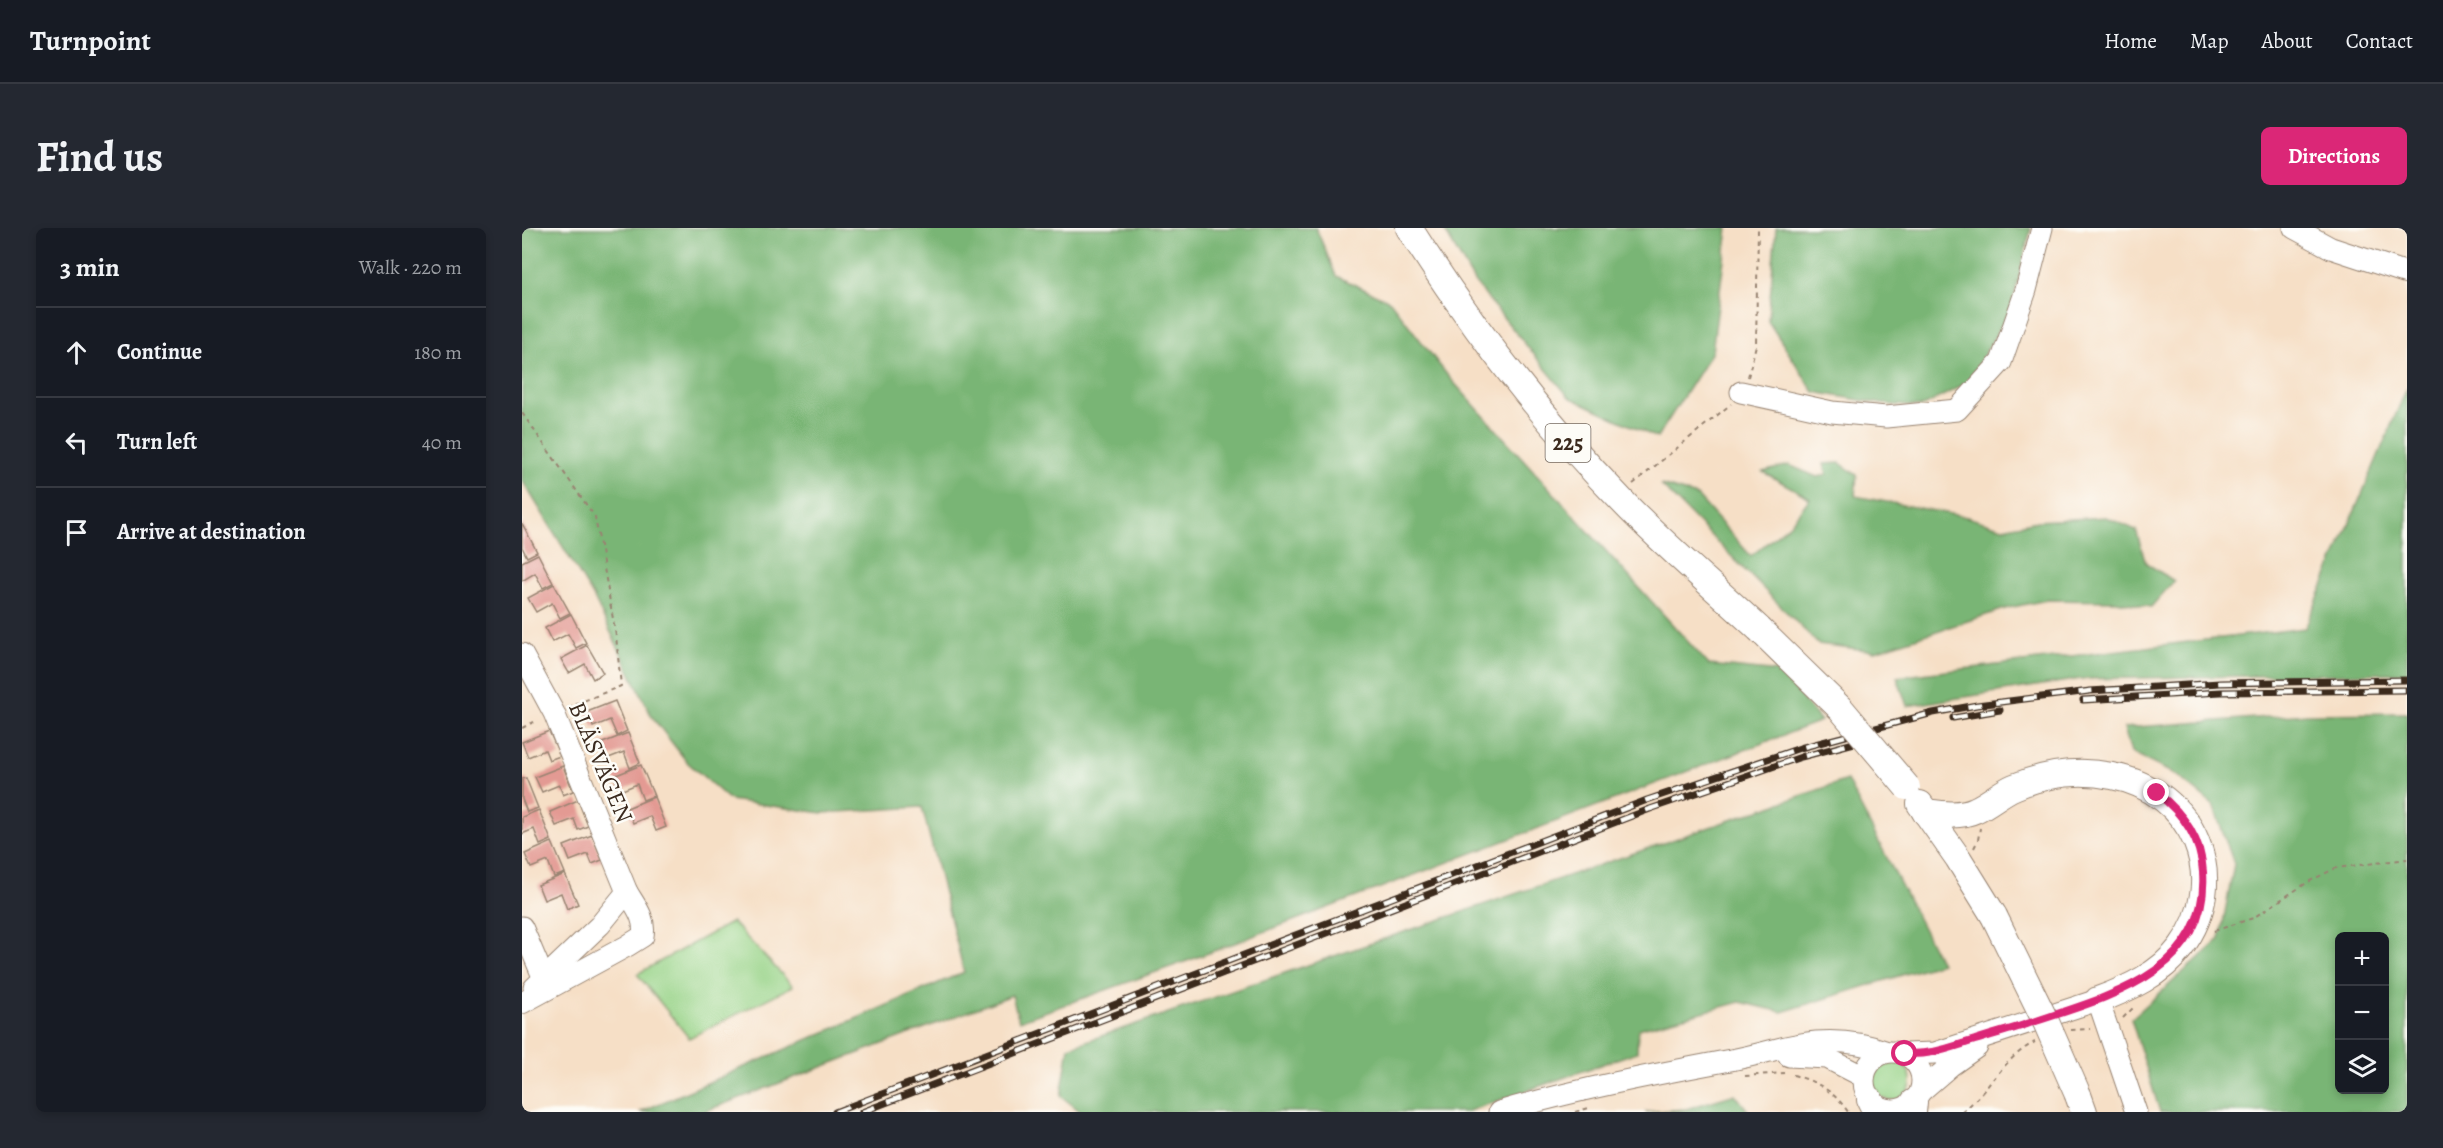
<!DOCTYPE html>
<html lang="en">
<head>
<meta charset="utf-8">
<style>
  body { margin:0; font-family:Alegreya,serif; background:#242831; color:#f1f3f6 }
  .controls { position:absolute; right:18px; bottom:18px; display:grid; overflow:hidden; border-radius:9px; box-shadow:0 3px 9px #0003 }
  .controls button { width:54px; height:54px; display:grid; place-items:center; padding:0; border:0; border-bottom:2px solid #363941; background:#171b24; color:#f1f3f6; font:30px sans-serif }
  .stop { position:absolute; width:18px; height:18px; margin:-14px; border:4px solid #db2777; border-radius:50%; background:#fff }
  .stop.end { background:#db2777; border-color:#fff; box-shadow:0 2px 6px #0008 }
  .list { margin:0; padding:0; list-style:none }
  h2 { display:flex; justify-content:space-between; align-items:center; height:78px; margin:0; padding:0 24px; font-size:26px }
  h2 small { font-size:20px; font-weight:400; color:#9ea1a6 }
  .list li { display:grid; grid-template-columns:39px 1fr auto; gap:18px; align-items:center; box-sizing:border-box; height:90px; padding:0 24px; border-top:2px solid #363941 }
  .list b { display:block; font-size:22px; white-space:nowrap }
  .list em { font-size:20px; font-style:normal; color:#9ea1a6 }
  .icon { flex:none; width:33px; height:33px; fill:none; stroke:currentColor; stroke-width:2; stroke-linecap:round; stroke-linejoin:round }
  .map { position:relative; flex:none; width:1885px; height:884px; overflow:hidden; border-radius:9px }
  header { display:flex; align-items:center; gap:36px; box-sizing:border-box; height:84px; padding:0 30px; background:#171b24; border-bottom:2px solid #363941 }
  header strong { font-size:28px }
  nav { display:flex; gap:33px; margin-inline-start:auto; font-size:21px }
  .intro { display:flex; align-items:center; justify-content:space-between; box-sizing:border-box; height:144px; padding:0 36px }
  h1 { margin:0; font-size:42px }
  .button { padding:15px 27px; border-radius:9px; background:#db2777; color:#fff; font-size:21px; font-weight:700 }
  main { display:flex; gap:36px; padding:0 36px }
  aside { flex:1; background:#171b24; border-radius:9px; box-shadow:0 3px 9px #0003 }
  .map>svg:first-child { display:block }
  .green { fill:#97d387; stroke:#697e52; stroke-width:1.5 }
  .forest { fill:#79b574; stroke:#5a7049; stroke-width:1.5; fill-rule:evenodd }
  .building { fill:#e39a93 }
  .lines { fill:none; stroke-linecap:round; stroke-linejoin:round }
  .minor-casing { stroke:#988472; stroke-width:23 }
  .major-casing { stroke:#988472; stroke-width:28 }
  .path { stroke:#988472; stroke-width:2; stroke-dasharray:4.5 4.5; stroke-linecap:butt }
  .minor { stroke:#fff; stroke-width:21 }
  .major { stroke:#fff; stroke-width:26 }
  .rail-casing { stroke:#3b2a1e; stroke-width:7 }
  .rail { stroke:#fdfcf7; stroke-width:4.5; stroke-dasharray:14; stroke-linecap:butt }
  .major-bridge-casing { stroke:#988472; stroke-width:28; stroke-linecap:butt }
  .major-bridge { stroke:#fff; stroke-width:26 }
  .route { stroke:#db2777; stroke-width:8 }
  .labels { text-anchor:middle; dominant-baseline:central; stroke-width:5; stroke-linejoin:round; paint-order:stroke }
  .shield { fill:#fdfcf7; stroke:#75695f; stroke-width:1.5 }
  .shield-label { font-size:22px; font-weight:bold; fill:#3b2a1e }
  .street-label { font-size:24px; fill:#3b2a1e; stroke:#fdfcf7 }
</style>
</head>
<body>
<header>
<strong>Turnpoint</strong>
<nav><a>Home</a><a>Map</a><a>About</a><a>Contact</a></nav>
</header>
<div class="intro"><h1>Find us</h1><a class="button">Directions</a></div>
<main>
<aside>
<h2>3 min<small>Walk · 220 m</small></h2>
<ul class="list">
<li><svg class="icon" aria-label="ahead" viewBox="0 0 24 24"><path d="M12 20V5M6 11l6-6 6 6"/></svg><div><b>Continue</b></div><em>180 m</em></li>
<li><svg class="icon" aria-label="left" viewBox="0 0 24 24"><path d="M17 20v-9H6M10 6l-5 5 5 5"/></svg><div><b>Turn left</b></div><em>40 m</em></li>
<li><svg class="icon" aria-label="arrive" viewBox="0 0 24 24"><path d="M6 21V4h12l-3 4 3 4H6"/></svg><div><b>Arrive at destination</b></div></li>
</ul>
</aside>
<div class="map">
<svg width="1885" height="884" viewBox="0 0 1885 884">
  <rect width="100%" height="100%" fill="#fdfcf7"/>
  <filter id="ink" filterUnits="userSpaceOnUse"><feTurbulence type="fractalNoise" baseFrequency=".0167" numOctaves="2"/><feDisplacementMap in="SourceGraphic" scale="12" xChannelSelector="R" yChannelSelector="G"/><feConvolveMatrix kernelMatrix="1 2 1 2 8 2 1 2 1" color-interpolation-filters="sRGB"/></filter>
  <filter id="wash" filterUnits="userSpaceOnUse"><feTurbulence type="fractalNoise" baseFrequency=".008" numOctaves="4" result="noise"/><feDisplacementMap in="SourceGraphic" scale="24" xChannelSelector="R" yChannelSelector="G"/><feGaussianBlur stdDeviation="1.35" result="paint"/><feColorMatrix in="noise" values="0 0 0 0 0 0 0 0 0 0 0 0 0 0 0 0 0 1.4 0 .05"/><feComposite in="paint" operator="in"/></filter>
  <g filter="url(#wash)">
    <rect width="100%" height="100%" fill="#f6dfc6"/>
    <g class="green">
      <polygon points="210,694 271,758 167,810 115,746"/>
      <circle cx="1370" cy="853" r="19"/>
    </g>
    <g class="forest">
      <polygon points="0,0 794,0 814,48 868,73 926,148 1187,437 1258,444 1299,493 668,732 497,793 490,767 181,884 118,884 442,744 400,579 300,585 208,572 165,534 130,489 71,368 0,252"/>
      <polygon points="921,0 1206,0 1190,124 1135,210 1047,169 953,55"/>
      <polygon points="1254,0 1509,0 1489,81 1445,155 1400,179 1360,176 1292,164 1246,93"/>
      <polygon points="1885,160 1885,445 1559,451 1385,478 1375,449 1783,400"/>
      <polygon points="1318,235 1335,247 1333,268 1445,289 1481,300 1515,293 1584,289 1614,302 1624,335 1652,353 1629,379 1594,373 1525,372 1486,380 1353,423 1296,416 1139,257 1175,268 1229,328 1268,296 1288,270 1241,244 1267,237 1295,249 1305,247 1302,236"/>
      <path d="M 1885,485 L 1885,884 L 1638,884 L 1609,791 L 1698,711 L 1712,636 L 1691,577 L 1654,547 L 1609,525 L 1602,500 L 1785,486 ZM 1818,708 L 1862,708 L 1862,862 L 1818,862 Z"/>
      <polygon points="1325,552 1419,735 1260,784 1218,774 1116,801 1115,824 944,884 559,884 539,868 547,819"/>
      <polygon points="1213,866 1227,884 1123,884 1164,881"/>
    </g>
    <g id="blocks">
      <g class="building">
        <polygon points="0,295 15,324 5,329 0,319"/>
        <polygon points="16,326 31,355 21,360 13,345 0,353 0,334"/>
        <polygon points="32,356 48,385 38,390 30,375 14,384 6,370"/>
        <polygon points="49,386 64,415 54,420 46,406 30,414 23,400"/>
        <polygon points="65,417 81,445 71,451 63,436 47,445 39,431"/>
        <polygon points="93,473 105,503 95,508 88,492 71,499 65,484"/>
        <polygon points="27,503 38,528 27,532 23,522 6,529 0,514"/>
        <polygon points="106,505 118,535 108,540 102,524 84,531 78,516"/>
        <polygon points="119,537 132,568 121,572 115,556 98,563 92,548"/>
        <polygon points="41,538 51,563 41,567 37,557 20,564 13,549"/>
        <polygon points="4,550 16,580 5,584 0,571 0,551"/>
        <polygon points="132,569 144,599 134,603 128,588 111,595 105,580"/>
        <polygon points="56,572 66,598 56,602 52,591 34,598 28,584"/>
        <polygon points="17,582 29,612 18,617 12,601 0,606 0,589"/>
        <polygon points="70,607 80,632 70,636 66,626 48,633 42,618"/>
        <polygon points="30,614 43,645 32,649 26,633 9,640 3,626"/>
        <polygon points="43,646 56,676 45,681 39,665 22,672 16,657"/>
      </g>
    </g>
  </g>
  <g filter="url(#ink)">
    <use href="#blocks" fill-opacity="0" stroke="#988472" stroke-width="1.5"/>
    <g class="lines">
      <defs>
        <g id="minor">
          <polyline points="1772,0 1809,20 1885,45"/>
          <polyline points="1219,164 1310,184 1364,189 1435,182 1479,134 1504,62 1520,0"/>
          <path d="M 0,426 L 32,485 L 105,664 C 114,679 124,690 121,708 L 105,718 L 0,775"/>
          <polyline points="0,699 22,751"/>
          <polyline points="12,760 78,697 105,664"/>
          <circle cx="1371" cy="853" r="29"/>
          <polyline points="1383,826 1413,825 1576,772 1614,884"/>
          <polyline points="1267,828 1305,830 1342,849"/>
          <polyline points="1399,863 1428,838 1455,819"/>
          <path d="M 977,884 C 1055,861 1134,846 1214,831 C 1241,826 1267,816 1294,814 C 1319,812 1342,815 1366,824"/>
        </g>
        <g id="major">
          <path d="M 887,0 C 949,98 1019,190 1100,273 C 1143,318 1192,359 1237,401"/>
          <polyline points="1398,576 1436,630 1472,688"/>
          <path d="M 1403,584 C 1419,586 1438,589 1453,582 C 1467,576 1478,565 1492,559 C 1523,546 1557,541 1590,548 C 1672,563 1710,651 1659,719 C 1639,746 1606,761 1576,772"/>
          <polyline points="1556,867 1562,884"/>
          <polyline points="1348,872 1354,884"/>
          <polyline points="1391,884 1392,874"/>
        </g>
      </defs>
      <use href="#minor" class="minor-casing"/>
      <use href="#major" class="major-casing"/>
      <g class="path">
        <polyline points="1226,149 1234,117 1236,0"/>
        <polyline points="0,185 73,289 94,408 99,458 49,478"/>
        <polyline points="1111,256 1209,176"/>
        <polyline points="0,500 16,492"/>
        <polyline points="1452,620 1456,612 1458,600"/>
        <polyline points="1692,703 1731,690 1786,654 1814,640 1885,631"/>
        <polyline points="1601,790 1612,779"/>
        <polyline points="1549,802 1568,801"/>
        <path d="M 1271,847 C 1294,853 1312,863 1326,884"/>
        <polyline points="1223,848 1262,845"/>
        <polyline points="1053,884 1070,879"/>
        <path d="M 1440,884 C 1467,863 1481,830 1513,814"/>
      </g>
      <use href="#minor" class="minor"/>
      <use href="#major" class="major"/>
      <defs>
        <g id="rail">
          <polyline points="1561,472 1699,464 1885,462"/>
          <polyline points="1431,490 1478,482"/>
          <polyline points="313,884 1125,572 1278,520 1411,485 1455,477 1568,463 1698,455 1885,452"/>
          <polyline points="340,884 1128,581 1279,529 1355,509"/>
        </g>
      </defs>
      <use href="#rail" class="rail-casing"/>
      <use href="#rail" class="rail"/>
      <defs>
        <g id="major-bridge">
          <polyline points="1237,401 1319,481 1385,559"/>
          <polyline points="1472,688 1524,794 1556,867"/>
        </g>
      </defs>
      <use href="#major-bridge" class="major-bridge-casing"/>
      <use href="#major-bridge" class="major-bridge"/>
    </g>
  </g>
  <g class="lines" filter="url(#ink)">
    <path class="route" d="M 1383,826 C 1411,827 1427,820 1453,812 C 1471,806 1488,802 1505,796 C 1582,770 1688,746 1681,644 C 1679,610 1661,585 1635,565"/>
  </g>
  <g class="labels">
    <rect class="shield" x="1023.5" y="196" width="45" height="38" rx="4.5"/>
    <g class="shield-label">
      <text x="1046" y="215">225</text>
    </g>
    <g class="street-label">
      <text transform="translate(79 534) rotate(67)">BLÄSVÄGEN</text>
    </g>
  </g>
</svg>
<div class="controls">
<button>+</button>
<button>−</button>
<button><svg class="icon" aria-label="layers" viewBox="0 0 24 24"><path d="M12 4l9 5-9 5-9-5zM3 14l9 5 9-5"/></svg></button>
</div>
<div class="stop" style="left:1383px;top:826px"></div>
<div class="stop end" style="left:1635px;top:565px"></div>
</div>
</main>
</body>
</html>
